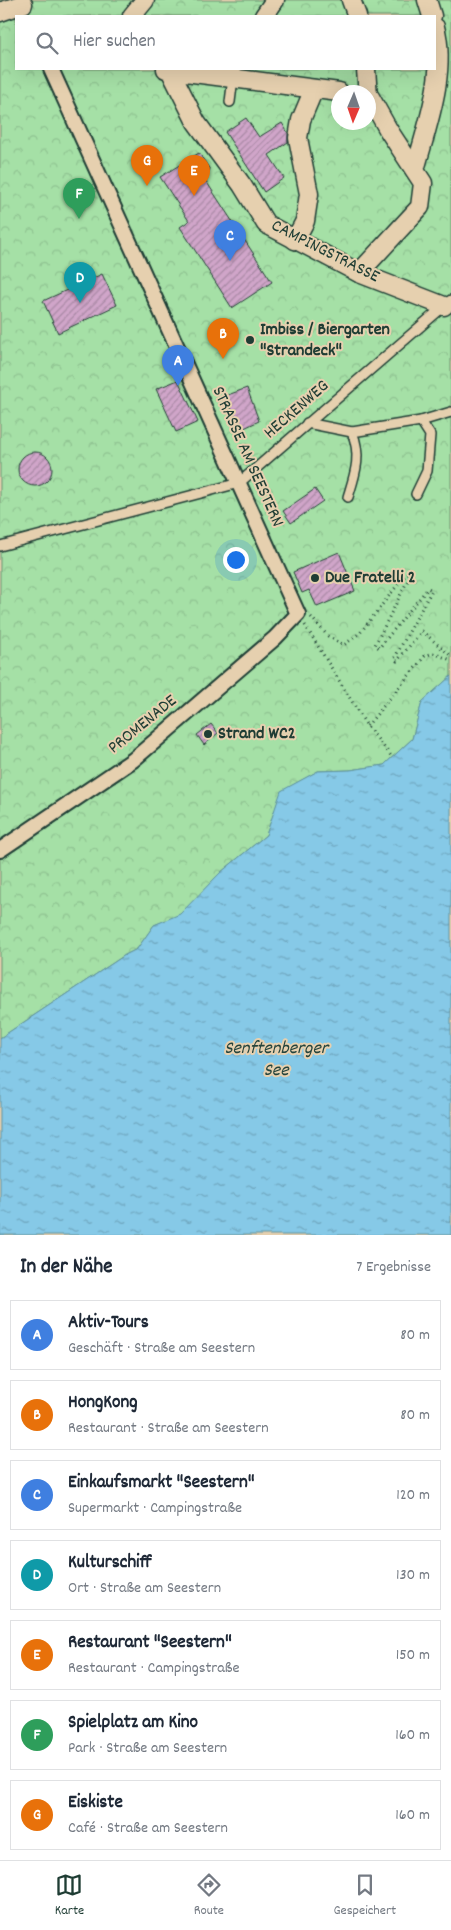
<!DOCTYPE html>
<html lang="de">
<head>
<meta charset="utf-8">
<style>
  body { margin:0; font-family:Dekko,sans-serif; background:#f2f2f3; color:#1f2937 }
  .compass { position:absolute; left:331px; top:85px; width:45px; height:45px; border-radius:50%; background:#fff; box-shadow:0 5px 20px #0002; rotate:182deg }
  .you { position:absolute; left:235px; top:559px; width:18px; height:18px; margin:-12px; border:4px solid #fff; border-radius:50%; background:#1a73e8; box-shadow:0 0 0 8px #1a73e833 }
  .badge { display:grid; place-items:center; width:32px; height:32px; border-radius:50%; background:#1f3d34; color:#fff; font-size:16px; font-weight:700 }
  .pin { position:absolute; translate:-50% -41px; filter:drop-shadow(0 1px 2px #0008) }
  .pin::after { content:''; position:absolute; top:26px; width:18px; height:15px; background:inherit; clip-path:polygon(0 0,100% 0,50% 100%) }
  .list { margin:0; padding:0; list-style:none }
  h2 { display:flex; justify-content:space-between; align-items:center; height:65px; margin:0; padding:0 20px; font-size:21px }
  h2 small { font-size:16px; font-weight:400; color:#747a83 }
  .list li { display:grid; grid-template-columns:32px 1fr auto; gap:15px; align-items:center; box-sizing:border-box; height:70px; margin:0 10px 10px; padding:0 10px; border:1px solid #e0e1e3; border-radius:0px }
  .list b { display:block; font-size:19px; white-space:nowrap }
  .list p { margin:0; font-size:16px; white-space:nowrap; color:#747a83 }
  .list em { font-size:16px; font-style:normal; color:#747a83 }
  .icon { flex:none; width:28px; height:28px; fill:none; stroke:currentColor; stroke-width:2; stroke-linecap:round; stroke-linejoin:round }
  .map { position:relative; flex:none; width:451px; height:1235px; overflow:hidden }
  .search { position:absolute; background:#fff; box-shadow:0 5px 20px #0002; left:15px; right:15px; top:15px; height:55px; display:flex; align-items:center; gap:12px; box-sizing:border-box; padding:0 18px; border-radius:0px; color:#747a83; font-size:19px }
  .sheet { height:625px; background:#fff }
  nav { display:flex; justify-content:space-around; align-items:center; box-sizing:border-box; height:70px; border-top:1px solid #e0e1e3; background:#fff; font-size:14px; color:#747a83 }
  nav a { display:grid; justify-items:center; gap:2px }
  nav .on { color:#1f3d34 }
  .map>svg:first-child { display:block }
  .park { fill:url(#park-crowns); stroke:#628e6d; fill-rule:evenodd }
  .water { fill:url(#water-ripples); stroke:#5d919f }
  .building { fill:url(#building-hatch); stroke:#1f3d34 }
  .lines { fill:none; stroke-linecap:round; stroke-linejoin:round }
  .service-casing { stroke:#1f3d34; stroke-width:12 }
  .pedestrian-casing { stroke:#1f3d34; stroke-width:18 }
  .minor-casing { stroke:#1f3d34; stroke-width:21 }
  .path { stroke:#1f3d34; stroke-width:3; stroke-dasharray:1 4; stroke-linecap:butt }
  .service { stroke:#e6d0af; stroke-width:9 }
  .pedestrian { stroke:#e6d0af; stroke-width:14 }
  .minor { stroke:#e6d0af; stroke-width:18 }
  .poi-dot { fill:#1f3d34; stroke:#e6d0af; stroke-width:2 }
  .labels { text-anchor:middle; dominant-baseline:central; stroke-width:4; stroke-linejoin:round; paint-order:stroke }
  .street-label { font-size:18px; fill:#1f3d34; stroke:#e6d0af }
  .poi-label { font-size:18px; font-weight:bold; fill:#1f3d34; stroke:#e6d0af; text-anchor:start }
  .water-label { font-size:19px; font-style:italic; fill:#24443d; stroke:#e6d0af }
</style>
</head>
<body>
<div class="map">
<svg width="451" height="1235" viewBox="0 0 451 1235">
  <defs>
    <pattern id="park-crowns" width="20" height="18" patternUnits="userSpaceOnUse" patternTransform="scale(1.25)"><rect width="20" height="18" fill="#a5e0a6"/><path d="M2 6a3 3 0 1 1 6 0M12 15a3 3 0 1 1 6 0" fill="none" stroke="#8ec190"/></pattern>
    <pattern id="water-ripples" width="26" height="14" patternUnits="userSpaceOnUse" patternTransform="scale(1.25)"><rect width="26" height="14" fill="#86c9e7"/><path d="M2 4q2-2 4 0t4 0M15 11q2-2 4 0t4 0" fill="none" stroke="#6da4bc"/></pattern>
    <pattern id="building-hatch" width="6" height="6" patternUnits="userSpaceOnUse" patternTransform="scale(1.25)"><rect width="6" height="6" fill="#d0a5c9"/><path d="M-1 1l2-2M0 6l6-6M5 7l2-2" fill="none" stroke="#a888a4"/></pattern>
  </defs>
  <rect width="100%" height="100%" fill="#e6d0af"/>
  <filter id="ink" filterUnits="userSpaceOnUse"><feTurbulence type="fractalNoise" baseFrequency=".02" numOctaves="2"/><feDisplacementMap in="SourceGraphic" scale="10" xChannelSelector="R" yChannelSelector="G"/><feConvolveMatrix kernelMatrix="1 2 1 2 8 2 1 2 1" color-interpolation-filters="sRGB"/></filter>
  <g filter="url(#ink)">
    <path class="park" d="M 0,0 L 451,0 L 451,676 L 422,702 L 412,739 L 384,765 L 350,770 L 318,771 L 282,791 L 266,835 L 220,873 L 180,915 L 154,925 L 137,949 L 125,955 L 0,1038 ZM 16,16 L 435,16 L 435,69 L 16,69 ZM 338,92 L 368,92 L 368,122 L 338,122 Z"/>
    <polygon class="water" points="451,676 451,1235 0,1235 0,1038 125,955 137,949 154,925 180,914 220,873 266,835 281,791 318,771 350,770 384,765 412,739 422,702"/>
    <g class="building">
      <polygon points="246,118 259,137 282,123 288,133 288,142 269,155 284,178 264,192 225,132"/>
      <polygon points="199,153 210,170 202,175 272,282 232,308 180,227 189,221 160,177"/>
      <polygon points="102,274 117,305 58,333 43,301"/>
      <polygon points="178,380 198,422 176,432 156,389"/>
      <polygon points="247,388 259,421 242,429 225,396"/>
      <circle cx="35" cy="469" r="17"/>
      <polygon points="315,489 323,501 291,523 283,511"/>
      <polygon points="339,552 355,591 317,607 309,590 302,593 293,572"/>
      <polygon points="211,724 218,733 204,745 197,735"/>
    </g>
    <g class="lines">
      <defs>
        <g id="service">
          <polyline points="230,102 233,78"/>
          <polyline points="307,423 352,432 421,421 451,412"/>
          <polyline points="416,494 427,471 430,435 421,421"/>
          <path d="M 348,497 C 355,474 362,456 352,432"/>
          <polyline points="0,546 239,483 451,300"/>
        </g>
        <polyline id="pedestrian" points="0,850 133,760 275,638 298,614 51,69"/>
        <g id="minor">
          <polyline points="351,0 357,16"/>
          <polyline points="427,0 432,16"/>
          <polyline points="0,12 23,4"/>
          <polyline points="132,16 145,0"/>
          <polyline points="264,16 275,0"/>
          <polyline points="166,69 170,70 196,122 242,185 266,224 359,273 444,306"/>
          <polyline points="366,69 368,96"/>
          <polyline points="170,70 339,92"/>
          <path d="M 415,170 C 427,126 447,72 435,27"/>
          <polyline points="295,240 305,221 309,194 298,138 301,120 314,89"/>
          <polyline points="359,273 420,207 423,183 389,131 370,97"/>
        </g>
      </defs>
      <use href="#service" class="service-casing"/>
      <use href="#pedestrian" class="pedestrian-casing"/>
      <use href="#minor" class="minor-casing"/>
      <g class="path">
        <polyline points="311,617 328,636 344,645 360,633 407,573 410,576 375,645 379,648 428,588 432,590 394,659 397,661 422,631 451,656"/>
        <polyline points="305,625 367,726 392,757"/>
        <polyline points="367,726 425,656 433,653 451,660"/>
      </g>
      <use href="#service" class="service"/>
      <use href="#pedestrian" class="pedestrian"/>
      <use href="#minor" class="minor"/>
    </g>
  </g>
  <g class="poi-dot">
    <circle cx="250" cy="340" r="5"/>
    <circle cx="315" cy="578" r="5"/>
    <circle cx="208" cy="734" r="5"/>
  </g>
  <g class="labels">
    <g class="street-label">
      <text transform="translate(325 252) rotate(27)">CAMPINGSTRASSE</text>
      <text transform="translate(297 410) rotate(-41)">HECKENWEG</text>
      <text transform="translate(247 457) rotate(66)">STRASSE AM SEESTERN</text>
      <text transform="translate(143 725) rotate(-39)">PROMENADE</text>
    </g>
    <g class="poi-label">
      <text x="260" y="330">Imbiss / Biergarten<tspan x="260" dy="21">"Strandeck"</tspan></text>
      <text x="325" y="578">Due Fratelli 2</text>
      <text x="218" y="734">Strand WC2</text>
    </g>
    <g class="water-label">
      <text x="276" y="1049">Senftenberger<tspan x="276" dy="22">See</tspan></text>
    </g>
  </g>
</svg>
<svg class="compass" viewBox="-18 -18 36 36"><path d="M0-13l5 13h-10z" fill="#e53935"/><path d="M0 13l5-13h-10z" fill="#747a83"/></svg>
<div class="you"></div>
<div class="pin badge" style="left:178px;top:386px;background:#3f7fe0">A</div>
<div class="pin badge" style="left:223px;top:359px;background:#e8710a">B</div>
<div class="pin badge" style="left:230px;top:261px;background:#3f7fe0">C</div>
<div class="pin badge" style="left:80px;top:303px;background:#0f9aa8">D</div>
<div class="pin badge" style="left:194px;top:196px;background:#e8710a">E</div>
<div class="pin badge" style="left:79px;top:219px;background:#2e9e5b">F</div>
<div class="pin badge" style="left:147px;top:186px;background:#e8710a">G</div>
<div class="search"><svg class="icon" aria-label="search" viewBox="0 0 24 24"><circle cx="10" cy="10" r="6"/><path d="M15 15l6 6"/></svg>Hier suchen</div>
</div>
<section class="sheet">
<h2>In der Nähe<small>7 Ergebnisse</small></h2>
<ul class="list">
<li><span class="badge" style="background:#3f7fe0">A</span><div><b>Aktiv-Tours</b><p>Geschäft · Straße am Seestern</p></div><em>80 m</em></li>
<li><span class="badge" style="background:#e8710a">B</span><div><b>HongKong</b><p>Restaurant · Straße am Seestern</p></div><em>80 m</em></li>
<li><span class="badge" style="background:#3f7fe0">C</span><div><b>Einkaufsmarkt &quot;Seestern&quot;</b><p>Supermarkt · Campingstraße</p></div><em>120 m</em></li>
<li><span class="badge" style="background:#0f9aa8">D</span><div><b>Kulturschiff</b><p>Ort · Straße am Seestern</p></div><em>130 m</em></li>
<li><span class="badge" style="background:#e8710a">E</span><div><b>Restaurant &quot;Seestern&quot;</b><p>Restaurant · Campingstraße</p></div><em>150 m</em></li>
<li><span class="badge" style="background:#2e9e5b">F</span><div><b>Spielplatz am Kino</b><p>Park · Straße am Seestern</p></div><em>160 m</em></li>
<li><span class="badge" style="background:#e8710a">G</span><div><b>Eiskiste</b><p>Café · Straße am Seestern</p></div><em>160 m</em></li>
</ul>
</section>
<nav>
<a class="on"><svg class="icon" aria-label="map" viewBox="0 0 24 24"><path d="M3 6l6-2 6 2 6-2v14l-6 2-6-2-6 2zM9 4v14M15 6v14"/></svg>Karte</a>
<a><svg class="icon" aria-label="directions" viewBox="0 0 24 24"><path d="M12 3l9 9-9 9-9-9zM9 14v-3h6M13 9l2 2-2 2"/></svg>Route</a>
<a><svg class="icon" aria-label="saved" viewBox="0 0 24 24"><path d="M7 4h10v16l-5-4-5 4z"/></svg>Gespeichert</a>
</nav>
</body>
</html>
